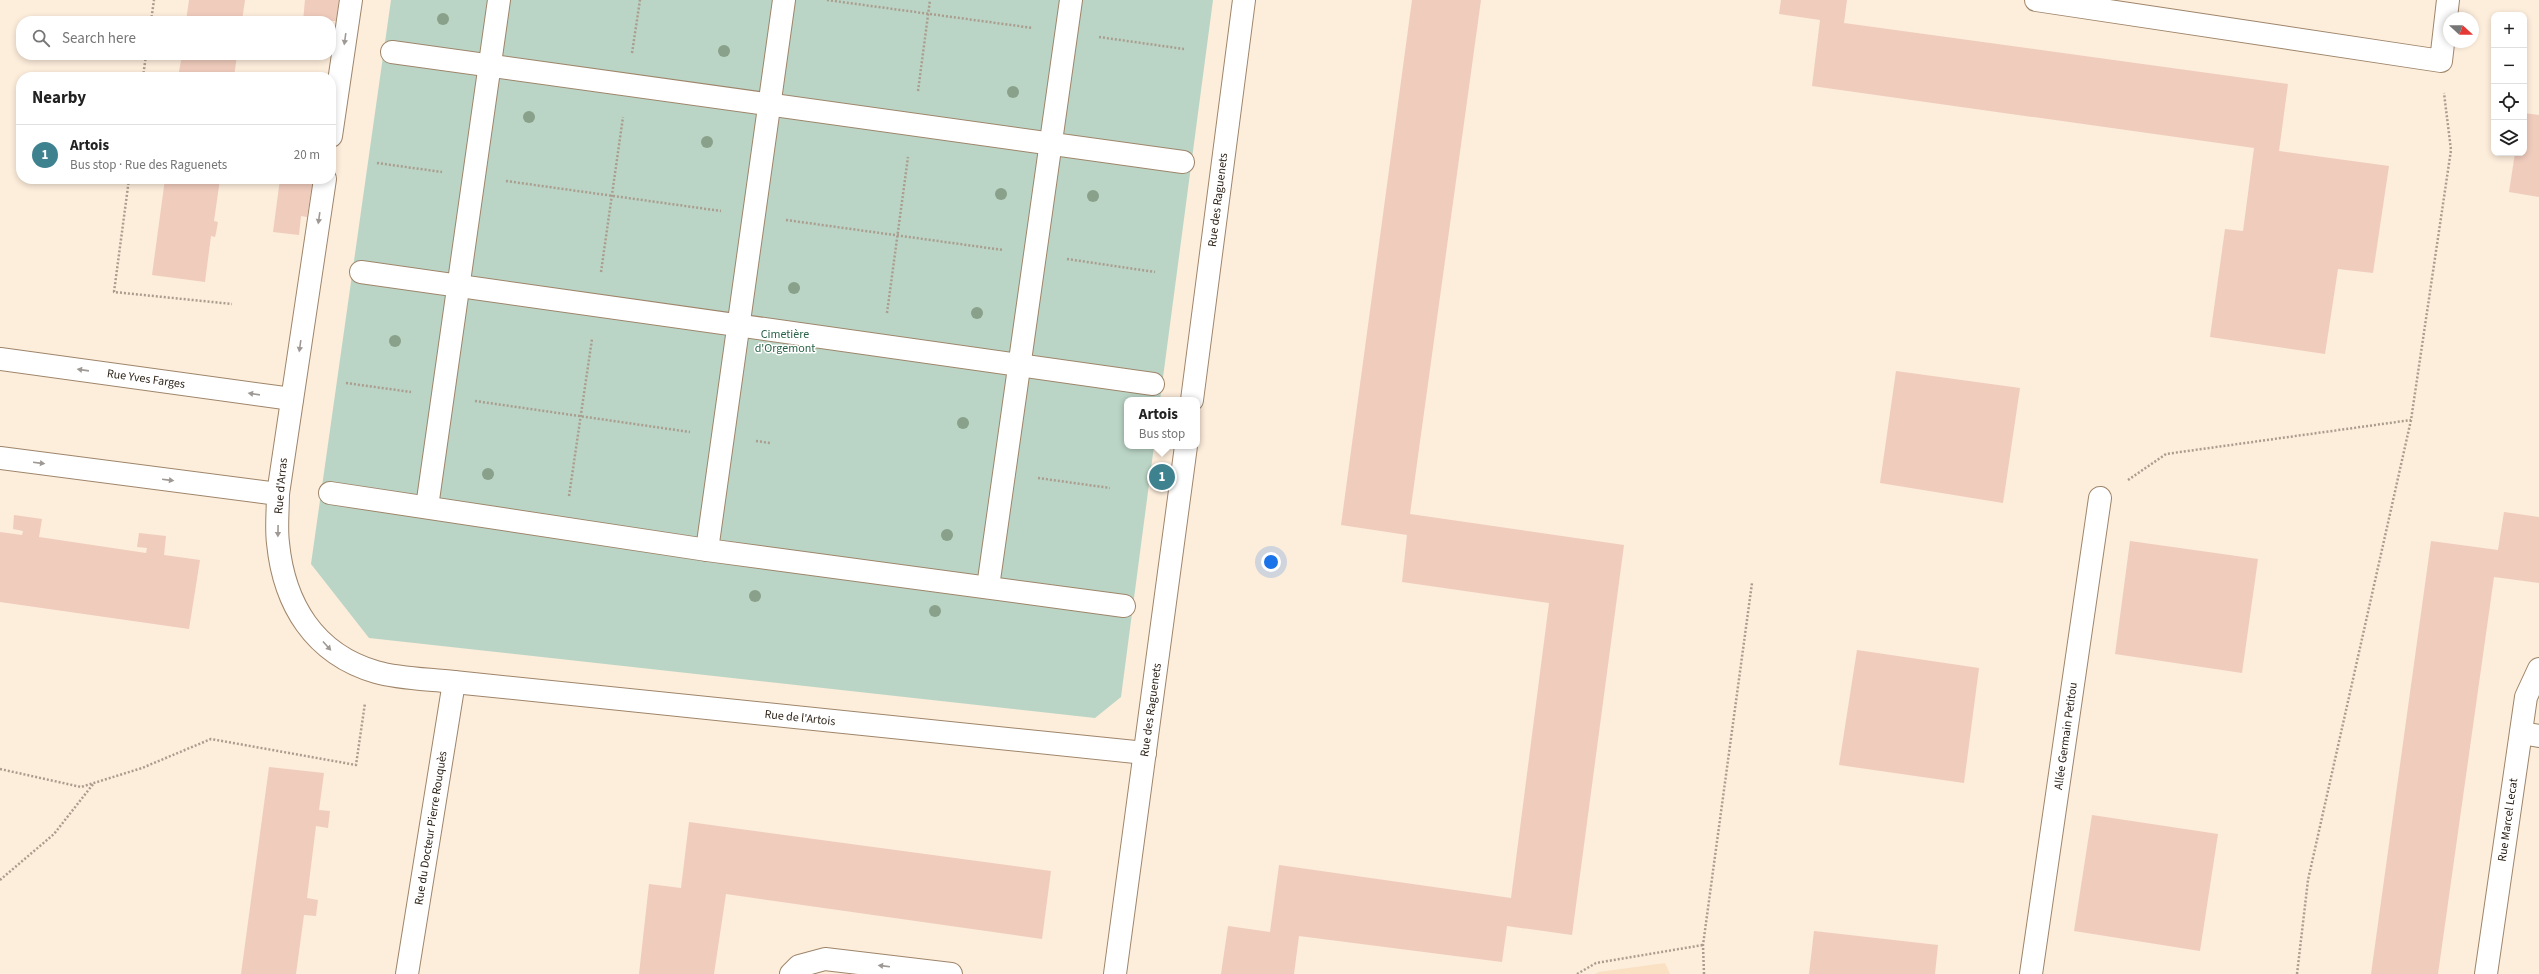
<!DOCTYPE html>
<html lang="en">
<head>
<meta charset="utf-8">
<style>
  body { margin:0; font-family:"Source Sans 3",sans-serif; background:#f2f2f2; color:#222 }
  .controls { position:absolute; right:12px; top:12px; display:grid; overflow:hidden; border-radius:8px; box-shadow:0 2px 6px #0003 }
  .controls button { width:36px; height:36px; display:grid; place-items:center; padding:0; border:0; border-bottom:1px solid #e0e0e0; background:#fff; color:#222; font:20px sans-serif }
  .compass { position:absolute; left:2443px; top:12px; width:36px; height:36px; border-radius:50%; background:#fff; box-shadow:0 2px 6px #0003; rotate:111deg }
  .you { position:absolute; left:1271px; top:562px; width:14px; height:14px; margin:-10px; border:3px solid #fff; border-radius:50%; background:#1a73e8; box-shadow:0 0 0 6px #1a73e833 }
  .badge { display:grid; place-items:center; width:26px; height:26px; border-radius:50%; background:#3e8290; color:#fff; font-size:13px; font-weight:700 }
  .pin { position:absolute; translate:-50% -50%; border:2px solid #fff; box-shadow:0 1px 4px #0006 }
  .popup { position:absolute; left:1124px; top:397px; width:76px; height:52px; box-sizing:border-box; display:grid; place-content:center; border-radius:8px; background:#fff; filter:drop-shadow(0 1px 3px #0005); font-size:13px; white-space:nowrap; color:#767676 }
  .popup b { font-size:15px; color:#222 }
  .popup::after { content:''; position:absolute; left:50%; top:100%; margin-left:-8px; border:8px solid transparent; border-top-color:#fff }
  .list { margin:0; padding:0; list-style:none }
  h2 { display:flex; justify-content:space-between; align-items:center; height:52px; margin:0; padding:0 16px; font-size:17px }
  h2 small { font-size:13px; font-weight:400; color:#767676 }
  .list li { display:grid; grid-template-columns:26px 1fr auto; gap:12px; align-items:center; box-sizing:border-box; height:60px; padding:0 16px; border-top:1px solid #e0e0e0 }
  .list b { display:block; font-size:15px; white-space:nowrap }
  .list p { margin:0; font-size:13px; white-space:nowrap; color:#767676 }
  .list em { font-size:13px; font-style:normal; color:#767676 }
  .icon { flex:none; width:22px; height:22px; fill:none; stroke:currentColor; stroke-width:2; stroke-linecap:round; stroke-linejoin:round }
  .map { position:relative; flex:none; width:2539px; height:974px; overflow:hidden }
  .search { position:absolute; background:#fff; box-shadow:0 2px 6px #0003; left:16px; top:16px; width:320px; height:44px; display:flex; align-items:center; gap:10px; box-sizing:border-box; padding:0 14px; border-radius:16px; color:#767676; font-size:15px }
  .panel { position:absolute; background:#fff; box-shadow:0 2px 6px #0003; left:16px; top:72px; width:320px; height:112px; border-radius:16px }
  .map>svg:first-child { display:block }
  .built { fill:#fae1c4 }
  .green { fill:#bad5c6 }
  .building { fill:#f0ccbd }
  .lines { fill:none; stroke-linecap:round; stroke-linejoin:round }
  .minor-casing { stroke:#9e856a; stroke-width:24 }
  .path { stroke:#ab9d8e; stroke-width:2.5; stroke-dasharray:2 2; stroke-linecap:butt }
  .minor { stroke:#fff; stroke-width:22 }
  .tree { fill:#89a18a }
  .oneway { fill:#9e9994 }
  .labels { text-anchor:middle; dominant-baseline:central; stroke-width:3; stroke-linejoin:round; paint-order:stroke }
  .street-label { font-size:12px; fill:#271d12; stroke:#fff }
  .park-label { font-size:12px; fill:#2a6347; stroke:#fff }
</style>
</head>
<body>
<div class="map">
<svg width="2539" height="974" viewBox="0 0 2539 974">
  <rect width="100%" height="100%" fill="#fdeddb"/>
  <polygon class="built" points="1665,963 1670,974 1595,974 1599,972"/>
  <polygon class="green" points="391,0 1213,0 1160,400 1127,400 1127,446 1154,446 1121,697 1095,718 369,638 311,564"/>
  <g class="building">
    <polygon points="189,0 245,0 242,21 186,21"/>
    <polygon points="305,0 339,0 336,21 303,21"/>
    <polygon points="1412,0 1481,0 1410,514 1624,545 1572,935 1507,926 1502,962 1299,936 1294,974 1221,974 1228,926 1270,932 1279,865 1511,898 1549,603 1402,582 1407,535 1341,525"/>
    <polygon points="1781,0 1847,0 1844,23 2288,84 2279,151 2389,166 2373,273 2338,269 2325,354 2210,337 2225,229 2243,231 2254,148 1812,86 1820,20 1779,14"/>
    <polygon points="182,55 237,55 234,77 178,77"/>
    <polygon points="2524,113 2539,115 2539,197 2509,192 2515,153 2524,153"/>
    <polygon points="165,179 220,179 214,221 218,222 216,233 215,237 211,236 205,282 152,275"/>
    <polygon points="280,179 313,179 307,217 301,216 299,235 273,232"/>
    <polygon points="1896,371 2020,388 2003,503 1880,483"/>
    <polygon points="2504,512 2539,517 2539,583 2494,577 2438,974 2371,974 2431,541 2498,550"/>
    <polygon points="14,515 42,519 39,537 146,553 147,548 137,547 139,533 166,536 164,555 200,560 189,629 0,602 0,532 22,535 23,531 13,529"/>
    <polygon points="2130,541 2258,559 2242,673 2115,654"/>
    <polygon points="1857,650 1979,668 1964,783 1839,765"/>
    <polygon points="269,767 324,773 319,810 330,811 328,828 316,826 307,898 318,900 316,916 304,915 296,974 241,974"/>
    <polygon points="2092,815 2218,834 2200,951 2074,931"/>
    <polygon points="689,822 1051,871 1042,939 726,894 714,974 639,974 649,884 681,888"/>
    <polygon points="1814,931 1938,945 1935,974 1809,974"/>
  </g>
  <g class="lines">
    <defs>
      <g id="minor">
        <polyline points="2036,0 2441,61 2448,0"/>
        <polyline points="392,52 1183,162"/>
        <polyline points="331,136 351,0"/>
        <path d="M 325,179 L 278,494 C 278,510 276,527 278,543 C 284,604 314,654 376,672 C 400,679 429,679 454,682 L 1145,753"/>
        <polyline points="361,272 1153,384"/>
        <polyline points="0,359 292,399"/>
        <polyline points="1192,400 1244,0"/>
        <polyline points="0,458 278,494"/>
        <polyline points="330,493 707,550 1124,606"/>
        <polyline points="427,507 499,0"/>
        <polyline points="707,550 784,0"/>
        <polyline points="988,587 1071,0"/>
        <polyline points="2521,733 2539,736"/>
        <polyline points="407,974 454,682"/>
        <polyline points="791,974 799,966 825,959 951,974"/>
        <polyline points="1115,974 1186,446"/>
        <polyline points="2031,974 2100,498"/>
        <polyline points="2486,974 2526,697 2539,669"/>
      </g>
    </defs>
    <use href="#minor" class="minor-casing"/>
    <g class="path">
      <polyline points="827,0 1033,28"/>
      <polyline points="151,21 154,0"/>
      <polyline points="1099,37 1184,49"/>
      <polyline points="632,53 640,0"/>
      <polyline points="143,77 146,55"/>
      <polyline points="918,91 930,0"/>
      <polyline points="377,163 442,172"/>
      <polyline points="129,179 114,292 232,304"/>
      <polyline points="506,181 721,211"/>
      <polyline points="786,220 1003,250"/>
      <polyline points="1067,259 1155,272"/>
      <polyline points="601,272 623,117"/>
      <polyline points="887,313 908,157"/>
      <polyline points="346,383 411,392"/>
      <polyline points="475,401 690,432"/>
      <polyline points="756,441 770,443"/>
      <polyline points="1038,478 1110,488"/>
      <polyline points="2128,480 2166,454 2411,420"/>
      <polyline points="569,496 592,339"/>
      <polyline points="0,769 81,787 142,768 211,739 356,765 365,703"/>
      <polyline points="0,880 54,834 94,783"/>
      <polyline points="1577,974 1596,963 1703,945"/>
      <polyline points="1704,974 1703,945 1752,583"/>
      <polyline points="2297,974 2308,880 2411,420 2451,150 2444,93"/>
    </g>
    <use href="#minor" class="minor"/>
  </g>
  <g class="tree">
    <circle cx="443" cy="19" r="6"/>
    <circle cx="724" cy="51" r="6"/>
    <circle cx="1013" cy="92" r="6"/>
    <circle cx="529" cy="117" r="6"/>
    <circle cx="707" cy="142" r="6"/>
    <circle cx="1001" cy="194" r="6"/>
    <circle cx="1093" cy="196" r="6"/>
    <circle cx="794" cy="288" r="6"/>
    <circle cx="977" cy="313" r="6"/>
    <circle cx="395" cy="341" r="6"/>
    <circle cx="963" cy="423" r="6"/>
    <circle cx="488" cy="474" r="6"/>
    <circle cx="947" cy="535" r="6"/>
    <circle cx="755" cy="596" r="6"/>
    <circle cx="935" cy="611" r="6"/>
  </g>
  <defs><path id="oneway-solid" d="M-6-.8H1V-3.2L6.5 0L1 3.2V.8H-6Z"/></defs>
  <g class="oneway">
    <use href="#oneway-solid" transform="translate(345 39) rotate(98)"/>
    <use href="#oneway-solid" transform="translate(319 218) rotate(98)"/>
    <use href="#oneway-solid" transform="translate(300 346) rotate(98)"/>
    <use href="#oneway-solid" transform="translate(83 370) rotate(-172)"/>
    <use href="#oneway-solid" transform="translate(254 394) rotate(-172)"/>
    <use href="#oneway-solid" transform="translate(39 463) rotate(7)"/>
    <use href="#oneway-solid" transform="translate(168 480) rotate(7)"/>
    <use href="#oneway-solid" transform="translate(278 531) rotate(91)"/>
    <use href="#oneway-solid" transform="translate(327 646) rotate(48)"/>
    <use href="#oneway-solid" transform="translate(884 966) rotate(-173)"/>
  </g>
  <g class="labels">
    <g class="street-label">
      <text transform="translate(1218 200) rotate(-83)">Rue des Raguenets</text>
      <text transform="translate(146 379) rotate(8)">Rue Yves Farges</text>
      <text transform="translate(281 486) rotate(-85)">Rue d'Arras</text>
      <text transform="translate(1151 710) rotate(-82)">Rue des Raguenets</text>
      <text transform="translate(800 718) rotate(6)">Rue de l'Artois</text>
      <text transform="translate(2066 736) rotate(-82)">Allée Germain Petitou</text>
      <text transform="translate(2508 820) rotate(-82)">Rue Marcel Lecat</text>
      <text transform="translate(431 828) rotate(-81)">Rue du Docteur Pierre Rouquès</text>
    </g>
    <g class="park-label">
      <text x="785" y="334">Cimetière<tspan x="785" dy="14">d'Orgemont</tspan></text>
    </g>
  </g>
</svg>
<div class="controls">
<button>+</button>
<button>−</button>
<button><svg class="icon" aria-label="locate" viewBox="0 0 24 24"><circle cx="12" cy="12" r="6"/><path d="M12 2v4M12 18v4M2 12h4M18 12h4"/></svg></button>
<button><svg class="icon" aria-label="layers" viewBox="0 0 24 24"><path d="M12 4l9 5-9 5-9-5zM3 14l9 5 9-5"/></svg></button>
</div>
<svg class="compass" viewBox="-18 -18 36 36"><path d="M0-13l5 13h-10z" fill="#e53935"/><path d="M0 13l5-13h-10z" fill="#767676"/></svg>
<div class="you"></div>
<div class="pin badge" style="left:1162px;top:477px">1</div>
<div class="popup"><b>Artois</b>Bus stop</div>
<div class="search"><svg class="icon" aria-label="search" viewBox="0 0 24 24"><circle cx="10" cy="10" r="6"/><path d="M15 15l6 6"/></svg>Search here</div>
<section class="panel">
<h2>Nearby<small></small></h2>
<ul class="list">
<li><span class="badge">1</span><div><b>Artois</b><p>Bus stop · Rue des Raguenets</p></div><em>20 m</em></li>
</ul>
</section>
</div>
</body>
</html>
